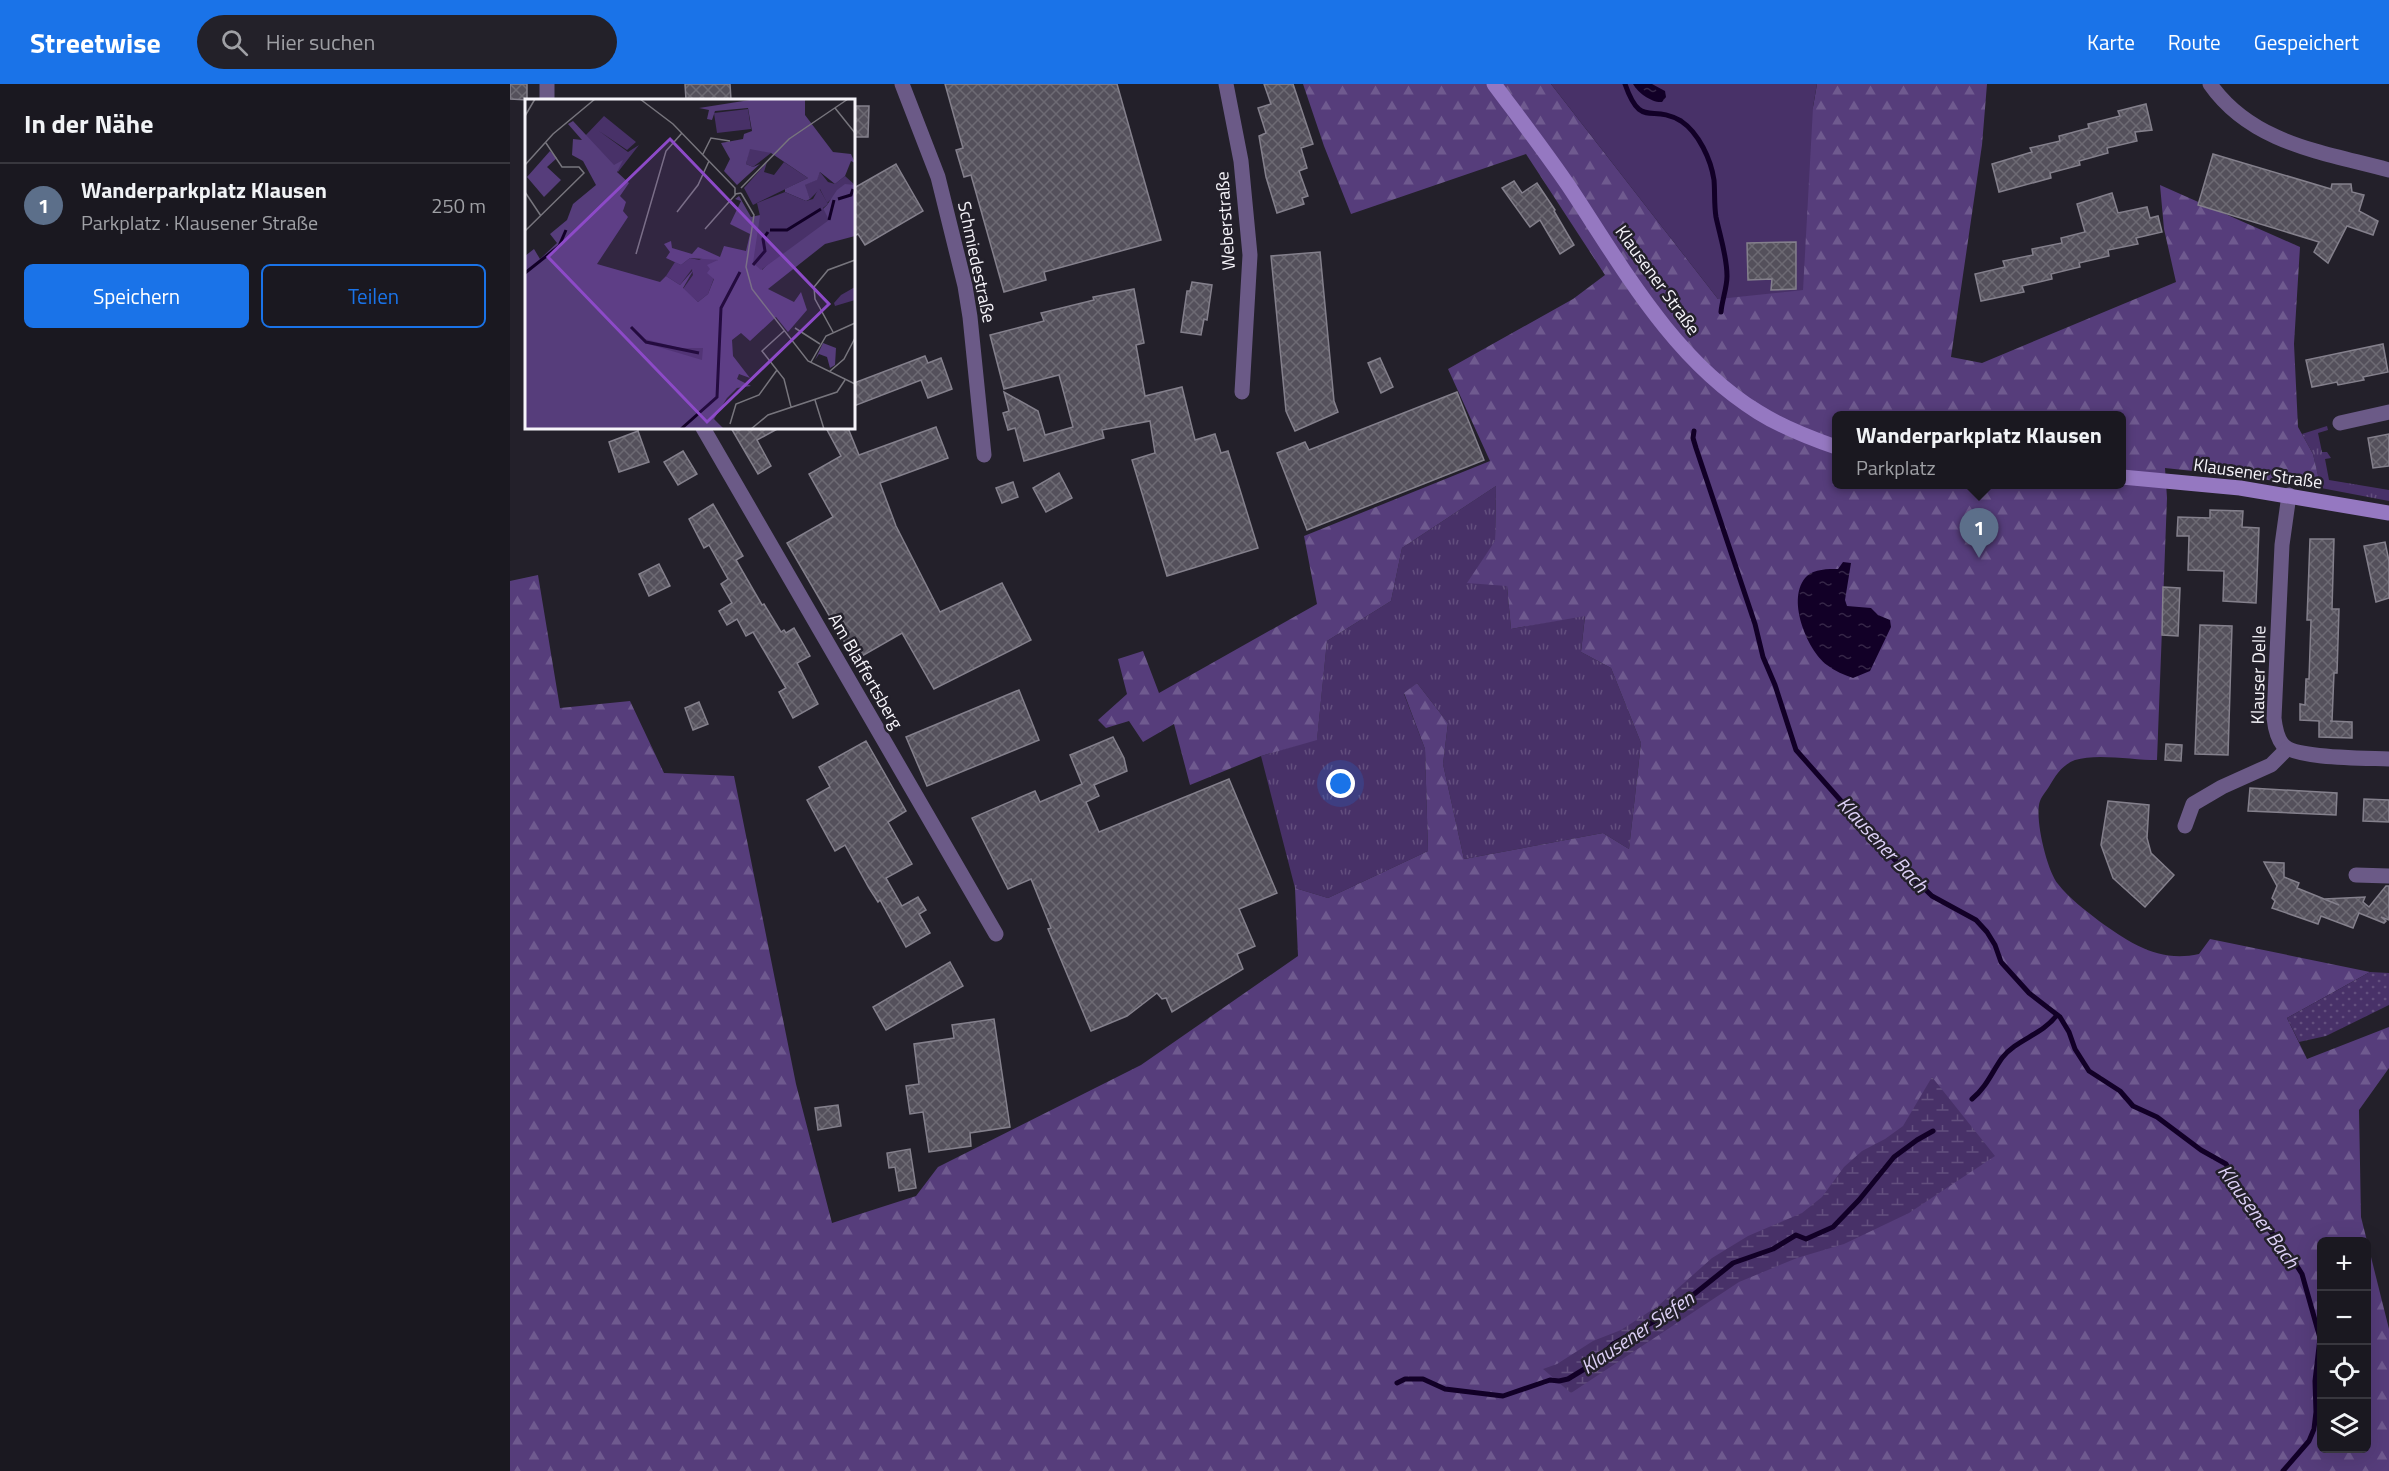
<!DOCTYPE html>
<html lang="de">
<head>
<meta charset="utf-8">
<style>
  body { margin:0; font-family:"Titillium Web",sans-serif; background:#232129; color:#f1f3f6 }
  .controls { position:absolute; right:18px; bottom:18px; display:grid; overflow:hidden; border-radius:9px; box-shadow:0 6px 24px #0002 }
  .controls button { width:54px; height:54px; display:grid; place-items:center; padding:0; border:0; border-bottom:2px solid #38373e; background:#1a1820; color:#f1f3f6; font:30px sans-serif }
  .you { position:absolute; left:831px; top:700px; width:21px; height:21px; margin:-15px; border:4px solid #fff; border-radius:50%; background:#1a73e8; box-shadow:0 0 0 9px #1a73e833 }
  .badge { display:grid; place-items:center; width:39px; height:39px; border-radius:50%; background:#1a73e8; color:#fff; font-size:20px; font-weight:700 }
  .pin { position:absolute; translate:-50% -50px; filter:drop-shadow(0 2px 3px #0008) }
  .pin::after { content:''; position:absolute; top:32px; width:21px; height:18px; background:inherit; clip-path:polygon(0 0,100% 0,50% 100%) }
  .popup { position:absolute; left:1322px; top:327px; width:294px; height:78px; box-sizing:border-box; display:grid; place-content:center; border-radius:9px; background:#1a1820; filter:drop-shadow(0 2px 4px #0005); font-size:20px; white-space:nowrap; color:#9fa0a5 }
  .popup b { font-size:22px; color:#f1f3f6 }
  .popup::after { content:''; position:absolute; left:50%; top:100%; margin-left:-12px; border:12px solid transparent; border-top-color:#1a1820 }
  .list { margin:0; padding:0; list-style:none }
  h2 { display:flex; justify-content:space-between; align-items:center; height:78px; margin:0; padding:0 24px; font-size:26px }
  h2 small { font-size:20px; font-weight:400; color:#9fa0a5 }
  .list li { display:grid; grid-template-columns:39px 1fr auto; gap:18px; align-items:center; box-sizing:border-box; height:84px; padding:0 24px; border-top:2px solid #38373e }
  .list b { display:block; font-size:22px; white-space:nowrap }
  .list p { margin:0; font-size:20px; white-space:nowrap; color:#9fa0a5 }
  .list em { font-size:20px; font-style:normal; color:#9fa0a5 }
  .actions { display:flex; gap:12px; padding:18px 24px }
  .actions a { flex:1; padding:14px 0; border:2px solid #1a73e8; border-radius:9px; text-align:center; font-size:21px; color:#1a73e8 }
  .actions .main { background:#1a73e8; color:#fff }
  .icon { flex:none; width:33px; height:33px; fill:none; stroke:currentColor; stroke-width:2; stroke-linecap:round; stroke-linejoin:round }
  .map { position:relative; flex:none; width:1879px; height:1387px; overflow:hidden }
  header { display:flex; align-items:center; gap:36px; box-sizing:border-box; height:84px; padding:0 30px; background:#1a73e8; color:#fff }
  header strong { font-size:28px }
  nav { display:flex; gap:33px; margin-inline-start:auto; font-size:21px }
  .search { width:420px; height:54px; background:#232129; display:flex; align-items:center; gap:15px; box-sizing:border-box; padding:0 21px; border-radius:33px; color:#9fa0a5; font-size:22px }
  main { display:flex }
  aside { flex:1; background:#1a1820 }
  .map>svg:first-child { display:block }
  .grass { fill:url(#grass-tufts) }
  .forest { fill:url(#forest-firs); fill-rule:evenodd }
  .wetland { fill:url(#wetland-marsh) }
  .park { fill:url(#park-dots) }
  .garden { fill:#483168 }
  .water { fill:url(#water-ripples) }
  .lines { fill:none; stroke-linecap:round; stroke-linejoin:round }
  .stream { stroke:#120027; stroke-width:5 }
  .building { fill:url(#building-cross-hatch); stroke:#84808c; stroke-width:1.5 }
  .street { stroke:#6b5a87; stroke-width:15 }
  .secondary { stroke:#9578c1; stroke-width:15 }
  .labels { text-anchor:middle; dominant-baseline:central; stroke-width:5; stroke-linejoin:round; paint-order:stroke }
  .street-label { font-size:18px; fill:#f6f4fa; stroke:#23202a }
  .water-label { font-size:20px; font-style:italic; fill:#ddd0f6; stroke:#23202a }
  .inset-river { fill:none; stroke:#120027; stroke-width:3 }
  .inset-road { fill:none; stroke:#77757d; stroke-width:1.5 }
  .view { fill:#8d4ac8; fill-opacity:0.15; stroke:#8d4ac8; stroke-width:3 }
  .inset-edge { fill:none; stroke:#f6f4fa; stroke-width:3 }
</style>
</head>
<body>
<header>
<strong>Streetwise</strong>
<div class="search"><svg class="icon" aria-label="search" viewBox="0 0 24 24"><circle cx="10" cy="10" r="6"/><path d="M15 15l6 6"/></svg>Hier suchen</div>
<nav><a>Karte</a><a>Route</a><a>Gespeichert</a></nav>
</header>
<main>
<aside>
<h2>In der Nähe<small></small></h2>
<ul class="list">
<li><span class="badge" style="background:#5c6f8a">1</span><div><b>Wanderparkplatz Klausen</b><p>Parkplatz · Klausener Straße</p></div><em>250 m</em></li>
</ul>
<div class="actions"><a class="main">Speichern</a><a>Teilen</a></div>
</aside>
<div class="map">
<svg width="1879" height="1387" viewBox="0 0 1879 1387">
  <defs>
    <pattern id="grass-tufts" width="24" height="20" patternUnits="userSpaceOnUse" patternTransform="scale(1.5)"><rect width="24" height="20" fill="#483168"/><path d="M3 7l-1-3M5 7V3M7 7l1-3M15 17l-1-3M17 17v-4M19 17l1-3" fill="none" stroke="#634f7e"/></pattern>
    <pattern id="forest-firs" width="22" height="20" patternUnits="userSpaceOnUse" patternTransform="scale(1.5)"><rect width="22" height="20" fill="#563d7b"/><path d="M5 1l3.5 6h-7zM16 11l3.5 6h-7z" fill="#6f5a8f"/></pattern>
    <pattern id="wetland-marsh" width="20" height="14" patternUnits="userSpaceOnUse" patternTransform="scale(1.5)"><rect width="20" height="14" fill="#483168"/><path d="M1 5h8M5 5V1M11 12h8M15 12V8" fill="none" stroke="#634f7e"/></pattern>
    <pattern id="park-dots" width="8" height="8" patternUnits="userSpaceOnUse" patternTransform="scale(1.5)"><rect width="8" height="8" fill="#483168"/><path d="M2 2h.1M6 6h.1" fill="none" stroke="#634f7e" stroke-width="1.8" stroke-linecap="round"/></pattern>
    <pattern id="water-ripples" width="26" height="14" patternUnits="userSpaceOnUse" patternTransform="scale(1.5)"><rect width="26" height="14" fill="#120027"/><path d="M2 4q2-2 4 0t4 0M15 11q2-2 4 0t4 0" fill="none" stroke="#352647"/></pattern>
    <pattern id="building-cross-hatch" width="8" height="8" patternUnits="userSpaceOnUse" patternTransform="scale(1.5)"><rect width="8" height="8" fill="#54505b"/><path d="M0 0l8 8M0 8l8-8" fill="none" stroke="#6d6a73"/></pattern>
  </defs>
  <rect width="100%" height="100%" fill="#23202a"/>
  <g class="grass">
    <polygon points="1817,342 1818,346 1808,349 1812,368 1817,368 1821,374 1815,375 1819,396 1879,406 1879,417 1811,404 1803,370 1792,350"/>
    <polygon points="986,402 985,457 997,502 1001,545 1075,531 1071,568 1101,584 1131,659 1119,765 1093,749 954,775 933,680 938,639 907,599 894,610 915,665 918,767 818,814 785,804 751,672 807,655 817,557 881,517 892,464"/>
  </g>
  <path class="forest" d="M 793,0 L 1041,0 L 1208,215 L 1303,23 L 1307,0 L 1477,0 L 1472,61 L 1441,273 L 1472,279 L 1666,198 L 1654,145 L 1650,101 L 1790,163 L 1784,260 L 1788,343 L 1803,370 L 1811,404 L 1738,393 L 1655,384 L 1657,414 L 1647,676 C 1624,676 1586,669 1565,676 C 1552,681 1546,691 1540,701 C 1537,706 1532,712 1530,717 C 1524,733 1537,787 1548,800 C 1559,814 1575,826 1589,837 C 1620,859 1649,879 1689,870 L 1700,855 L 1860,888 L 1777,934 L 1797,975 L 1879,943 L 1879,984 L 1849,1026 L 1851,1133 L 1879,1245 L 1879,1387 L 0,1387 L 0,497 L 28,491 L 50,624 L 120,617 L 154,689 L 224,692 L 286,1000 L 322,1139 L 406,1112 L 428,1083 L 631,981 L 788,872 L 785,804 L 818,814 L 918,767 L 915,665 L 894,609 L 907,599 L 938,639 L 933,680 L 954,775 L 1093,749 L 1119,765 L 1131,659 L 1101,584 L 1071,568 L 1075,532 L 1001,545 L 997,502 L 957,499 L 985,457 L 986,402 L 892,464 L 881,517 L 817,557 L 807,656 L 751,672 L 680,701 L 664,640 L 633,658 L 619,637 L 596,644 L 588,636 L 617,610 L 608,575 L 633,567 L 649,609 L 807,520 L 794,452 L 980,377 L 938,285 L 1063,215 L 1095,191 L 1016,70 L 841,130 L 814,62 ZM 1326,332 L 1612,332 L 1612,400 L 1326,400 ZM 1812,1158 L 1856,1158 L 1856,1364 L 1812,1364 Z"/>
  <polygon class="wetland" points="1422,993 1485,1072 1399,1129 1334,1160 1287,1174 1229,1198 1061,1309 1033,1285 1047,1280 1083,1257 1111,1246 1148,1222 1202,1174 1238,1152 1292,1129 1312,1113 1334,1083 1352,1067 1375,1055 1393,1042"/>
  <polygon class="park" points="1860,888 1879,889 1879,921 1816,952 1789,958 1777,934"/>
  <polygon class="garden" points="1041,0 1307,0 1303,23 1293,206 1208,215"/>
  <g class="water">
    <path d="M 1123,0 L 1142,0 L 1155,7 L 1156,13 L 1152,18 C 1142,19 1128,9 1123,0 Z"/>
    <path d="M 1333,478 L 1341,479 L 1335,516 L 1337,522 L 1361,524 L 1368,531 L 1380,536 L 1381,543 L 1360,587 L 1343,594 C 1334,591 1325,587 1317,581 C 1297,566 1275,513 1297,492 C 1304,485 1318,485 1328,485 Z"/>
  </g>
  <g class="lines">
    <g class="stream">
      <path d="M 1115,0 C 1131,46 1141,19 1171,37 C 1189,49 1201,76 1204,96 C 1205,108 1204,121 1206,133 C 1210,152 1217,172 1217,192 C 1217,204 1212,216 1211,228"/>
      <polyline points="1184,347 1183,354 1186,364 1245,540 1253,573 1265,601 1286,666 1370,761 1396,787 1422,812 1466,836 1477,848 1485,861 1491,878 1519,909 1550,933 1559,948 1565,965 1579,987 1610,1007 1623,1022 1647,1033 1691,1066 1716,1080 1735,1116 1780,1171 1792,1190 1810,1254 1805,1297 1806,1328 1804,1345 1799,1357 1773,1387"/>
      <path d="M 1462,1015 C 1476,1004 1482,988 1492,974 C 1507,955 1532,951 1547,931"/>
      <polyline points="887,1299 895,1295 913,1295 935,1305 993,1312 1040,1296 1049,1297 1058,1295 1081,1281 1085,1273 1094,1269 1103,1260 1163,1227 1223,1179 1263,1165 1286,1151 1296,1155 1323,1143 1349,1116 1384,1073 1407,1056 1423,1047"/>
    </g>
  </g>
  <g class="building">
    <polygon points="0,0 17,0 17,16 0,15"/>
    <polygon points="175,0 220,0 221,16 176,16"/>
    <polygon points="435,0 607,0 651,156 534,188 536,196 494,208 461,91 454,93 446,66 453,64"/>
    <polygon points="754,0 783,0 803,60 791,64 797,84 789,87 798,112 792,114 794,120 767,129 756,93 749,52 756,49 748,24 761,20"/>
    <polygon points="1636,20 1642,46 1625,48 1627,57 1597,64 1598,69 1569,77 1570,81 1540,89 1541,94 1489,108 1482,80 1522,68 1520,64 1550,57 1549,52 1579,44 1578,40 1610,32 1608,27"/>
    <polygon points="345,22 359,22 358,53 344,53 344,23"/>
    <polygon points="1703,70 1821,105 1822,100 1841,100 1842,108 1854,111 1849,127 1868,137 1863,151 1837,142 1818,179 1804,168 1809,158 1688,121"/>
    <polygon points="386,80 413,127 355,161 348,150 344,152 344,104"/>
    <polygon points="1004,97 1012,109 1027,99 1045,126 1044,127 1064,161 1050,170 1030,136 1020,143 992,104"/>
    <polygon points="1602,109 1608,129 1637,123 1640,134 1648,132 1652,148 1626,154 1628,160 1598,166 1599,172 1569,179 1570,183 1541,190 1542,195 1512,202 1514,208 1471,217 1465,190 1495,183 1493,177 1523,171 1522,165 1552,159 1551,154 1575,148 1567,120"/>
    <polygon points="1286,158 1286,205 1261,206 1262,195 1238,196 1237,159"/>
    <polygon points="810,168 824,317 828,328 785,347 776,327 761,172"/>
    <polygon points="682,198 702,201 697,236 694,235 691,251 671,248 677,207 680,207"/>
    <polygon points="624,205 634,259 626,261 635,312 672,303 685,356 705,350 711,369 718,367 748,464 657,492 622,376 645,369 640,337 592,346 594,354 514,377 505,344 498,346 493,329 499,327 494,308 528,327 535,351 563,343 549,291 494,305 480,251 534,237 531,229 584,216 583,213"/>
    <polygon points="1873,260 1878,288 1853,293 1854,296 1828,301 1827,298 1802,303 1796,276"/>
    <polygon points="415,272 418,279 431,274 442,305 418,314 411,296 344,322 344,299"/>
    <polygon points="870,274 883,303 871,309 858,279"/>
    <polygon points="947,308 974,376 797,446 767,369 795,358 799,366"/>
    <polygon points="426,343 438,374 370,399 386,442 430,528 492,499 521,556 424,605 392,549 345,576 277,459 323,433 299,390 331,372 316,344 338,344 349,371"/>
    <polygon points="221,344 269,344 247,356 261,382 248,390"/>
    <polygon points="128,347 139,378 109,388 99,358"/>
    <polygon points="1879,350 1879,382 1863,384 1858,354"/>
    <polygon points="173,367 187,390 168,401 154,378"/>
    <polygon points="549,389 562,414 536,428 523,404"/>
    <polygon points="503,398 508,413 492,419 486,404"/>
    <polygon points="203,420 233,472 226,476 252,521 254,520 271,548 274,546 276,549 284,544 300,572 287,579 308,620 283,634 269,608 276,604 243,548 236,552 227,535 217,541 209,527 222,519 211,500 218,495 199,461 194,464 179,435"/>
    <polygon points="1700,426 1733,427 1732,443 1749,444 1746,519 1713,517 1714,487 1678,486 1679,452 1667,452 1668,433 1700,434"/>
    <polygon points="1800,455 1824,455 1822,525 1829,525 1827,589 1824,589 1822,637 1820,637 1842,638 1842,654 1809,653 1809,637 1790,636 1790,620 1795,621 1796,595 1799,595 1801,536 1797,536"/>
    <polygon points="1875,458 1879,477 1879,514 1866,518 1854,462"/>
    <polygon points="149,480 160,502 139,512 129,490"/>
    <polygon points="1653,503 1670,504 1668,552 1652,551"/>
    <polygon points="1690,541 1722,542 1718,671 1685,670"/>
    <polygon points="509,606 529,656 417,702 396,653"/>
    <polygon points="189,618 198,640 183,646 175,624"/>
    <polygon points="603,653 614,674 617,687 584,701 589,712 576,718 589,748 719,695 767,809 729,825 745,862 727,870 733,885 662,928 656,914 652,915 647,909 617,932 581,947 538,845 541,844 521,795 498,805 462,734 525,707 530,718 572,700 560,671"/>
    <polygon points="356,657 396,727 378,738 402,780 376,794 392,822 408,813 416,826 409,830 420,849 396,863 370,816 368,818 359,804 335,761 325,767 297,716 320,703 309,683"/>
    <polygon points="1656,660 1672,661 1671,677 1655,676"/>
    <polygon points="1740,704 1827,709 1826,731 1738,727"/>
    <polygon points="1854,715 1879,716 1879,738 1853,737"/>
    <polygon points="1598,717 1639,721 1637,754 1641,769 1664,791 1635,823 1603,794 1591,761"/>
    <polygon points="1754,778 1774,779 1774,793 1789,799 1787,804 1829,821 1814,815 1855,813 1853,818 1859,823 1876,802 1879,802 1879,836 1871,833 1876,837 1874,839 1849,829 1843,844 1811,832 1808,840 1762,824 1765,817 1762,814 1767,802"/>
    <polygon points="440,878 453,902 376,946 363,923"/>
    <polygon points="484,935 500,1043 460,1049 461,1062 419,1068 413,1028 400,1030 396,1002 409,1000 404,960 444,954 442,941"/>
    <polygon points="328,1021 331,1042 308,1046 305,1024"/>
    <polygon points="400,1065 406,1104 389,1107 385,1083 379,1084 377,1069"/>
  </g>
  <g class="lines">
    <g class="street">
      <polyline points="37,0 37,16"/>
      <polyline points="392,0 428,93 455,202 460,233 474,371"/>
      <polyline points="716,0 731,77 740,171 732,308"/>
      <path d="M 1700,0 C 1742,60 1813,68 1879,86"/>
      <polyline points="1830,339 1879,328"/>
      <polyline points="193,344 486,850"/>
      <path d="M 1779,411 L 1772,461 L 1764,634 C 1765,643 1767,654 1773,661 C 1785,675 1858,674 1879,675"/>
      <polyline points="1675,742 1683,720 1712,703 1761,681 1777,665"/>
      <polyline points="1846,791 1879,792"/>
    </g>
    <g class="secondary">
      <path d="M 984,0 C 1010,35 1037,70 1062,107 C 1114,186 1164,276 1248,328 C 1272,343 1300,354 1326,363"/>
      <polyline points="1612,393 1730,404 1879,429"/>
    </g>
  </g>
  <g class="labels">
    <g class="street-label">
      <text transform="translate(715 137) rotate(-94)">Weberstraße</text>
      <text transform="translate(467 178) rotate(78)">Schmiedestraße</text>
      <text transform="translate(1148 196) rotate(54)">Klausener Straße</text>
      <text transform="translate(1748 389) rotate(8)">Klausener Straße</text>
      <text transform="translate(356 587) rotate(60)">Am Blaffertsberg</text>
      <text transform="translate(1748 591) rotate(-89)">Klauser Delle</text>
    </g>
    <g class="water-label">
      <text transform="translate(1373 760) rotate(47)">Klausener Bach</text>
      <text transform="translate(1749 1132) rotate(54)">Klausener Bach</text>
      <text transform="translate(1127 1248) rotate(-34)">Klausener Siefen</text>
    </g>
  </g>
  <g transform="translate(15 15)">
    <rect width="330" height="330" fill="#23202a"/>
    <path d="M 79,17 L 111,43 L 102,51 L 74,32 L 103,53 L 114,46 L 93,73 L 60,37 ZM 236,49 L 246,54 L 228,68 L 221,65 L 224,50 ZM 242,63 L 239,73 L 249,76 L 259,63 L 283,79 L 228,106 L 219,89 ZM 295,73 L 303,83 L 310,85 L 320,77 L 330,86 L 322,86 L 302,104 L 295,90 L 285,100 L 279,86 L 291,81 ZM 180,158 L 193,161 L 185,170 L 189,179 L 183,195 L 173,203 L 158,190 L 168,176 L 167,170 L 155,186 L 141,177 L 150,163 L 156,166 L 165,159 L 174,161 ZM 330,188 L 330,201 L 310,207 L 309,204 L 316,196 Z" fill="#483168"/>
    <path d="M 231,0 L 280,0 L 280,16 L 308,53 L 326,55 L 330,64 L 326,62 L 320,77 L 310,85 L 295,73 L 292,81 L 280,86 L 285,100 L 281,102 L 260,93 L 260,90 L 283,79 L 246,54 L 225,50 L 221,65 L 228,68 L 235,65 L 212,86 L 199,72 L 205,60 L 196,44 L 218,40 L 219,35 L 227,32 L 223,9 L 190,12 L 187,21 L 182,20 L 184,11 L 174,9 ZM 48,22 L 89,66 L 98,61 L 92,73 L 104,84 L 95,97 L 101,103 L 98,112 L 103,118 L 72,165 L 135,183 L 141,177 L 155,186 L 169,170 L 158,189 L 173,203 L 183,195 L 189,180 L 182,174 L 185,170 L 182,166 L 193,161 L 165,159 L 156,166 L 141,159 L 145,153 L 139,145 L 146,142 L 147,149 L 167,155 L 173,148 L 195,158 L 199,147 L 221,152 L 225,135 L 205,125 L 216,102 L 210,100 L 214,97 L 226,118 L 235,116 L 237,171 L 302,106 L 312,91 L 320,85 L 330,86 L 330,137 L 300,145 L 243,190 L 269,203 L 276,193 L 282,211 L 263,233 L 251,218 L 225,242 L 216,234 L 207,241 L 208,257 L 225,279 L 214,275 L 212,280 L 226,287 L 212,289 L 202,299 L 189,320 L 199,330 L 0,330 L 0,157 L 9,150 L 15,160 L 32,144 L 25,135 L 42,121 L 48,105 L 71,86 L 58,62 L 47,56 L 48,40 L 57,41 L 43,25 ZM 25,52 L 32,59 L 22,68 L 36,81 L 19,98 L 2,78 ZM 298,244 L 311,249 L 310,266 L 305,269 L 302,258 L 294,255 L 290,261 Z" fill="#563d7b"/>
    <path d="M 120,240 L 155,249 L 178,249 L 177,261 L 120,244 Z" fill="#483168"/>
    <path d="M 223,10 L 226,30 L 192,34 L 189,14 ZM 294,89 L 303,105 L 298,109 L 304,121 L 236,171 L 228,164 L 235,117 L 232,104 L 260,93 L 281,102 L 288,100 Z" fill="#483168"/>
    <path class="inset-river" d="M 313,100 L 326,96 L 328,90M 304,121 L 309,101M 245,131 L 262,131 L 296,110M 228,166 L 240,152 L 238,140 L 243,133M 0,174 L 34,147 L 41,131M 106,228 L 121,243 L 174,254M 156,330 L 192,298 L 196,209 L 215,173"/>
    <path class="inset-road" d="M 115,0 L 148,25 L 210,89 L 210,95 L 216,94M 171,0 L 200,0M 310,9 L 330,34M 0,17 L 10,0M 178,55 L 186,39 L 205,42M 0,66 L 28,35 L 70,0M 216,89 L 264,40 L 323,0M 0,93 L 16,117M 216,94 L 229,116 L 221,168 L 227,190 L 283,262 L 330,285M 152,113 L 173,86 L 184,62M 180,130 L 211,95M 0,132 L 59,74 L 54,68 L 37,68 L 21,44M 111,155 L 141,52 L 157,34M 270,229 L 295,245M 259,232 L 237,252 L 259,280 L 266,308M 308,233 L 290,200 L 289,188 L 303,171 L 330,161M 286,263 L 301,237 L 330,224M 304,273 L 319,260 L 330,239M 290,301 L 299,330M 205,325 L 211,305 L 234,296 L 252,271M 226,330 L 243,316 L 312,293 L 320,281"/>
    <path class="view" d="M 145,40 L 304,205 L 182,323 L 23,158 Z"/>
    <rect width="330" height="330" class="inset-edge"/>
  </g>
</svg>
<div class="controls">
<button>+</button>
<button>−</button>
<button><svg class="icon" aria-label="locate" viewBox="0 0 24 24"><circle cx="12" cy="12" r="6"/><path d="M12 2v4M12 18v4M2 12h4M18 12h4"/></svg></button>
<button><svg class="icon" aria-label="layers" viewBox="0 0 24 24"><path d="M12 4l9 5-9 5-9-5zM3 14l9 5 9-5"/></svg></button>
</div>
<div class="you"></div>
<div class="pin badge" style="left:1469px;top:474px;background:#5c6f8a">1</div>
<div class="popup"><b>Wanderparkplatz Klausen</b>Parkplatz</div>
</div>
</main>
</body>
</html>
